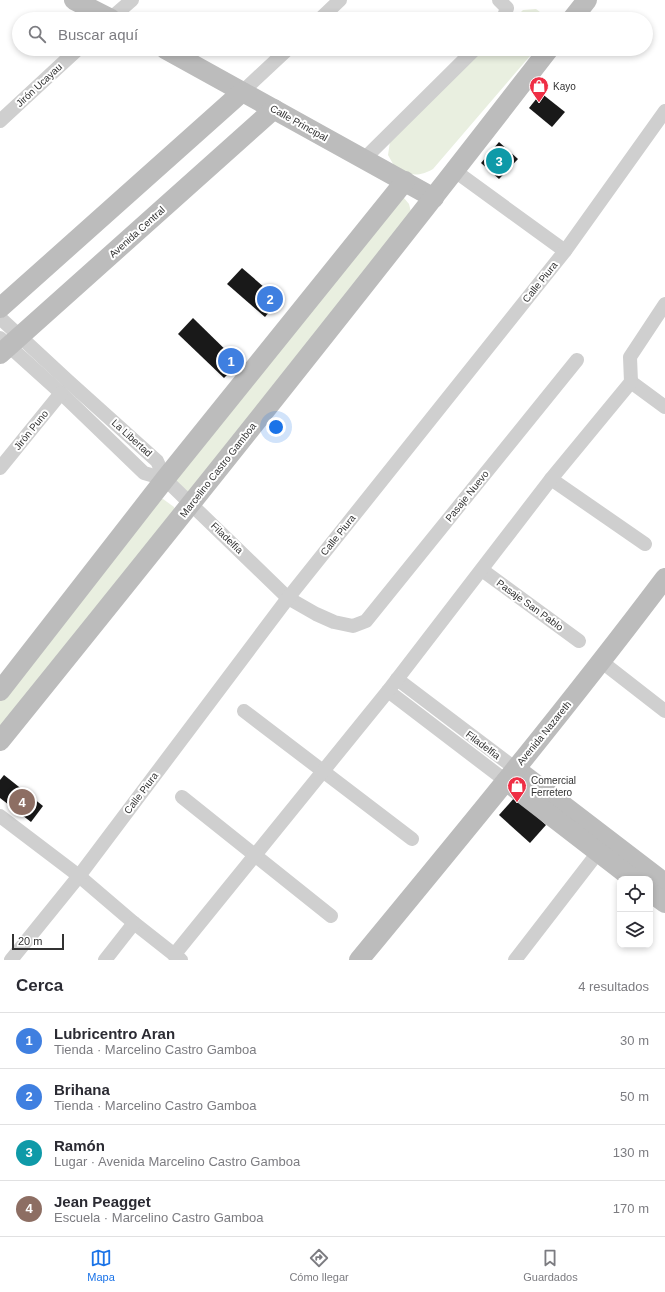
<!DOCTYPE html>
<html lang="es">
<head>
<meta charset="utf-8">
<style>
  body { margin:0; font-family:Helvetica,sans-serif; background:#f7f7f7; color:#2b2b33 }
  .controls { position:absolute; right:12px; bottom:12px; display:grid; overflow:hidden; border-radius:8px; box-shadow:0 2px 6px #0003 }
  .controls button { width:36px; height:36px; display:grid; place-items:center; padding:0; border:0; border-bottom:1px solid #e1e1e2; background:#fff; color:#2b2b33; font:20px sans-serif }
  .scale { position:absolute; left:12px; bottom:10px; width:52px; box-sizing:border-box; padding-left:4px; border:2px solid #323232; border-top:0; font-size:11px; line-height:14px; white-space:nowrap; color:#323232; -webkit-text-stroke:3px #fff; paint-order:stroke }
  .you { position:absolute; left:276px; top:427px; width:14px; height:14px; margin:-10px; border:3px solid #fff; border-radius:50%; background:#1a73e8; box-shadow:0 0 0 6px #1a73e833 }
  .badge { display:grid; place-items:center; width:26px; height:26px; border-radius:50%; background:#1a73e8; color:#fff; font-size:13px; font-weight:700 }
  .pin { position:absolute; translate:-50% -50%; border:2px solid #fff; box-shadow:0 1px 4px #0006 }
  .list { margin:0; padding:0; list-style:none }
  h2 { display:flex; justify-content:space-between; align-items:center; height:52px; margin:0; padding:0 16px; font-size:17px }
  h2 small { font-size:13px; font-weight:400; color:#7c7c81 }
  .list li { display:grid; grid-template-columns:26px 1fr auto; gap:12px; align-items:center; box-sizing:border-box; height:56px; padding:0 16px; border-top:1px solid #e1e1e2 }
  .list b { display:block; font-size:15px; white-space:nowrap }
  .list p { margin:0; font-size:13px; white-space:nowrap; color:#7c7c81 }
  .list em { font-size:13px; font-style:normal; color:#7c7c81 }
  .icon { flex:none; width:22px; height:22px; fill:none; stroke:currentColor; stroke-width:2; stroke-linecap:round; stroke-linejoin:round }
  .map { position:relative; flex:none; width:665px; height:960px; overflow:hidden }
  .search { position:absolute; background:#fff; box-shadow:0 2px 6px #0003; left:12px; right:12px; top:12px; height:44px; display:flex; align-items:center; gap:10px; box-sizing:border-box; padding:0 14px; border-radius:22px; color:#7c7c81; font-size:15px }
  .sheet { height:276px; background:#fff }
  nav { display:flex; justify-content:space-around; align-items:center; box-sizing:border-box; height:56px; border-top:1px solid #e1e1e2; background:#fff; font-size:11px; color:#7c7c81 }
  nav a { display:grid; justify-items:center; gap:2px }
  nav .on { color:#1a73e8 }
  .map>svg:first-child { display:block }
  .green { fill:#e9efe0 }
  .building { fill:#191919 }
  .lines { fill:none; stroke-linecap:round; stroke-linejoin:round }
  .street { stroke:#cfcfcf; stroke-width:14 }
  .secondary { stroke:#bcbcbc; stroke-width:20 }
  .labels { text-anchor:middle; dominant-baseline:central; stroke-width:4; stroke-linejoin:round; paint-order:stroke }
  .street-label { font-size:10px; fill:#323232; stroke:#fff }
  .poi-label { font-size:10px; fill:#323232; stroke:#fff; text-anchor:start }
</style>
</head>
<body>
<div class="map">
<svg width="665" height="960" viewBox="0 0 665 960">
  <rect width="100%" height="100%" fill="#fff"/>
  <g class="green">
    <polygon points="536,9 549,19 514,19 523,10"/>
    <path d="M 483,49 L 536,49 L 433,169 C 419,177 412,175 397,171 L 388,155 L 391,135 L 407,123 Z"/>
    <polygon points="404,198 409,204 411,212 187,494 176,484 176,479 399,199"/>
    <polygon points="157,499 163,499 174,507 176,515 0,735 0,699"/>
  </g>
  <g class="building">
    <polygon points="541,93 565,112 552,127 529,108"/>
    <polygon points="499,142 518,159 499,179 481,163"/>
    <polygon points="242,268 279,300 265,317 227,284"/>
    <polygon points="193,318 239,363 224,378 178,334"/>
    <polygon points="4,775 43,806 31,822 0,798 0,780"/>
    <polygon points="515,797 546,825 530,843 499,815"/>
  </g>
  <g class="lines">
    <g class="street">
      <polyline points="499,0 507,8 503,19"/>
      <polyline points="110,19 132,0"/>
      <polyline points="320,19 340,0"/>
      <polyline points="242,92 288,49"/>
      <polyline points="0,121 78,49"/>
      <polyline points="364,159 475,49"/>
      <polyline points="455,171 565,251"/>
      <polyline points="0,318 68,381 157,461 165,479 288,598 316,614 334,622 353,626 366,621 577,360"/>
      <polyline points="0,338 61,393 144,473 165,479"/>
      <polyline points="631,382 630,357 665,304"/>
      <polyline points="631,382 665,407"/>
      <polyline points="0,468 61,393"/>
      <polyline points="551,479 645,544"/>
      <polyline points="482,570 579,641"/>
      <polyline points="602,662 665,711"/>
      <polyline points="397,679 516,769"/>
      <polyline points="388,691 506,781"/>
      <polyline points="244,711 412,839"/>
      <polyline points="182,797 331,916"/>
      <polyline points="0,816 79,876 134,923 181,960"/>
      <polyline points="174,955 388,691 551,479 631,382"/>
      <polyline points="11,960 79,876 288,598 565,251 665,111"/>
      <polyline points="105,960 134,923"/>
      <polyline points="515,960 603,846"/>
    </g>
    <g class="secondary">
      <polyline points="74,0 111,19"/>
      <polyline points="572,19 587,0"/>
      <polyline points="165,49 434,198"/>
      <polyline points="0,308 242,92"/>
      <polyline points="0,354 274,109"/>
      <polyline points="0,691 165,479 405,181"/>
      <path d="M 0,741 C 185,512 369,282 549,49"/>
      <polyline points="516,769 665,883"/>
      <polyline points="506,781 633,879"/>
      <polyline points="650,892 665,903"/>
      <path d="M 359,960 C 463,834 567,708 665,578"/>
    </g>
  </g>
  <defs>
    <symbol id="shop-pin" viewBox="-11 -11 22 30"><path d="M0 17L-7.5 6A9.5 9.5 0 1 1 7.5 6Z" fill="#ef2e45" stroke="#fff"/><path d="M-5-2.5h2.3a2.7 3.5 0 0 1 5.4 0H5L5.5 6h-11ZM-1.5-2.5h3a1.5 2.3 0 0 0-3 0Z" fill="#fff"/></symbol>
  </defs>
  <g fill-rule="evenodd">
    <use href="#shop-pin" x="528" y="75" width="22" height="30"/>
    <use href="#shop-pin" x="506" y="775" width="22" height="30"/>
  </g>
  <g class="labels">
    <g class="street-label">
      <text transform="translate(39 85) rotate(-43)">Jirón Ucayau</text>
      <text transform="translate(299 123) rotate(29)">Calle Principal</text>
      <text transform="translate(137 232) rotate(-42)">Avenida Central</text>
      <text transform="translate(540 282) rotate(-51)">Calle Piura</text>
      <text transform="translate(31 430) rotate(-51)">Jirón Puno</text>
      <text transform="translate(132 438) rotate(42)">La Libertad</text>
      <text transform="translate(218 470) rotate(-52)">Marcelino Castro Gamboa</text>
      <text transform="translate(467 496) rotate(-51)">Pasaje Nuevo</text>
      <text transform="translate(338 535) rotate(-51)">Calle Piura</text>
      <text transform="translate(227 538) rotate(44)">Filadelfia</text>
      <text transform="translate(530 605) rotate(36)">Pasaje San Pablo</text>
      <text transform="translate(544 733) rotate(-51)">Avenida Nazareth</text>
      <text transform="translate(483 745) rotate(37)">Filadelfia</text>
      <text transform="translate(141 793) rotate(-53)">Calle Piura</text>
    </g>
    <g class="poi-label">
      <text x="553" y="86">Kayo</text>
      <text x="531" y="780">Comercial<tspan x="531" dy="12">Ferretero</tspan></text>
    </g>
  </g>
</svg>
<div class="controls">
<button><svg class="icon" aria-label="locate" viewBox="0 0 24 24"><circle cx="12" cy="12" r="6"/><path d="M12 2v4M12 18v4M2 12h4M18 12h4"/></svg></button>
<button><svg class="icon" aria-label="layers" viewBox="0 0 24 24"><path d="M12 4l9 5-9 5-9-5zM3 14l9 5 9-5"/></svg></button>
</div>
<div class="scale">20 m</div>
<div class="you"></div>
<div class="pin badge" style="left:231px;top:361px;background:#3f7fe0">1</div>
<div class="pin badge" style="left:270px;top:299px;background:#3f7fe0">2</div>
<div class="pin badge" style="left:499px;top:161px;background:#0f9aa8">3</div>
<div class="pin badge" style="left:22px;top:802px;background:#8d6e63">4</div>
<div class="search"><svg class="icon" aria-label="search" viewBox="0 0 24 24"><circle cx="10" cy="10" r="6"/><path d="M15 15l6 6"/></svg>Buscar aquí</div>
</div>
<section class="sheet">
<h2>Cerca<small>4 resultados</small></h2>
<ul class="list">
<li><span class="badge" style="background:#3f7fe0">1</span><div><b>Lubricentro Aran</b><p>Tienda · Marcelino Castro Gamboa</p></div><em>30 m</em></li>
<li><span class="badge" style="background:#3f7fe0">2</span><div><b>Brihana</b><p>Tienda · Marcelino Castro Gamboa</p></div><em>50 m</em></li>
<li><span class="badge" style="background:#0f9aa8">3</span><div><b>Ramón</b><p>Lugar · Avenida Marcelino Castro Gamboa</p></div><em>130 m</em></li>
<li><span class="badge" style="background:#8d6e63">4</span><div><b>Jean Peagget</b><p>Escuela · Marcelino Castro Gamboa</p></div><em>170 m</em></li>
</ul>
</section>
<nav>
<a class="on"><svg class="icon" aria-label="map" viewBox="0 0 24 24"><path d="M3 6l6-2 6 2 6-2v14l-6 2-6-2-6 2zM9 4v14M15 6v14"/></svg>Mapa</a>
<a><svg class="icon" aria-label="directions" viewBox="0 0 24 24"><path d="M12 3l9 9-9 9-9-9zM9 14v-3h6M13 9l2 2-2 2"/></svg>Cómo llegar</a>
<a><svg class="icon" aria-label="saved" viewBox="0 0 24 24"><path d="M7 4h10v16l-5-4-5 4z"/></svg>Guardados</a>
</nav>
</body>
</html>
